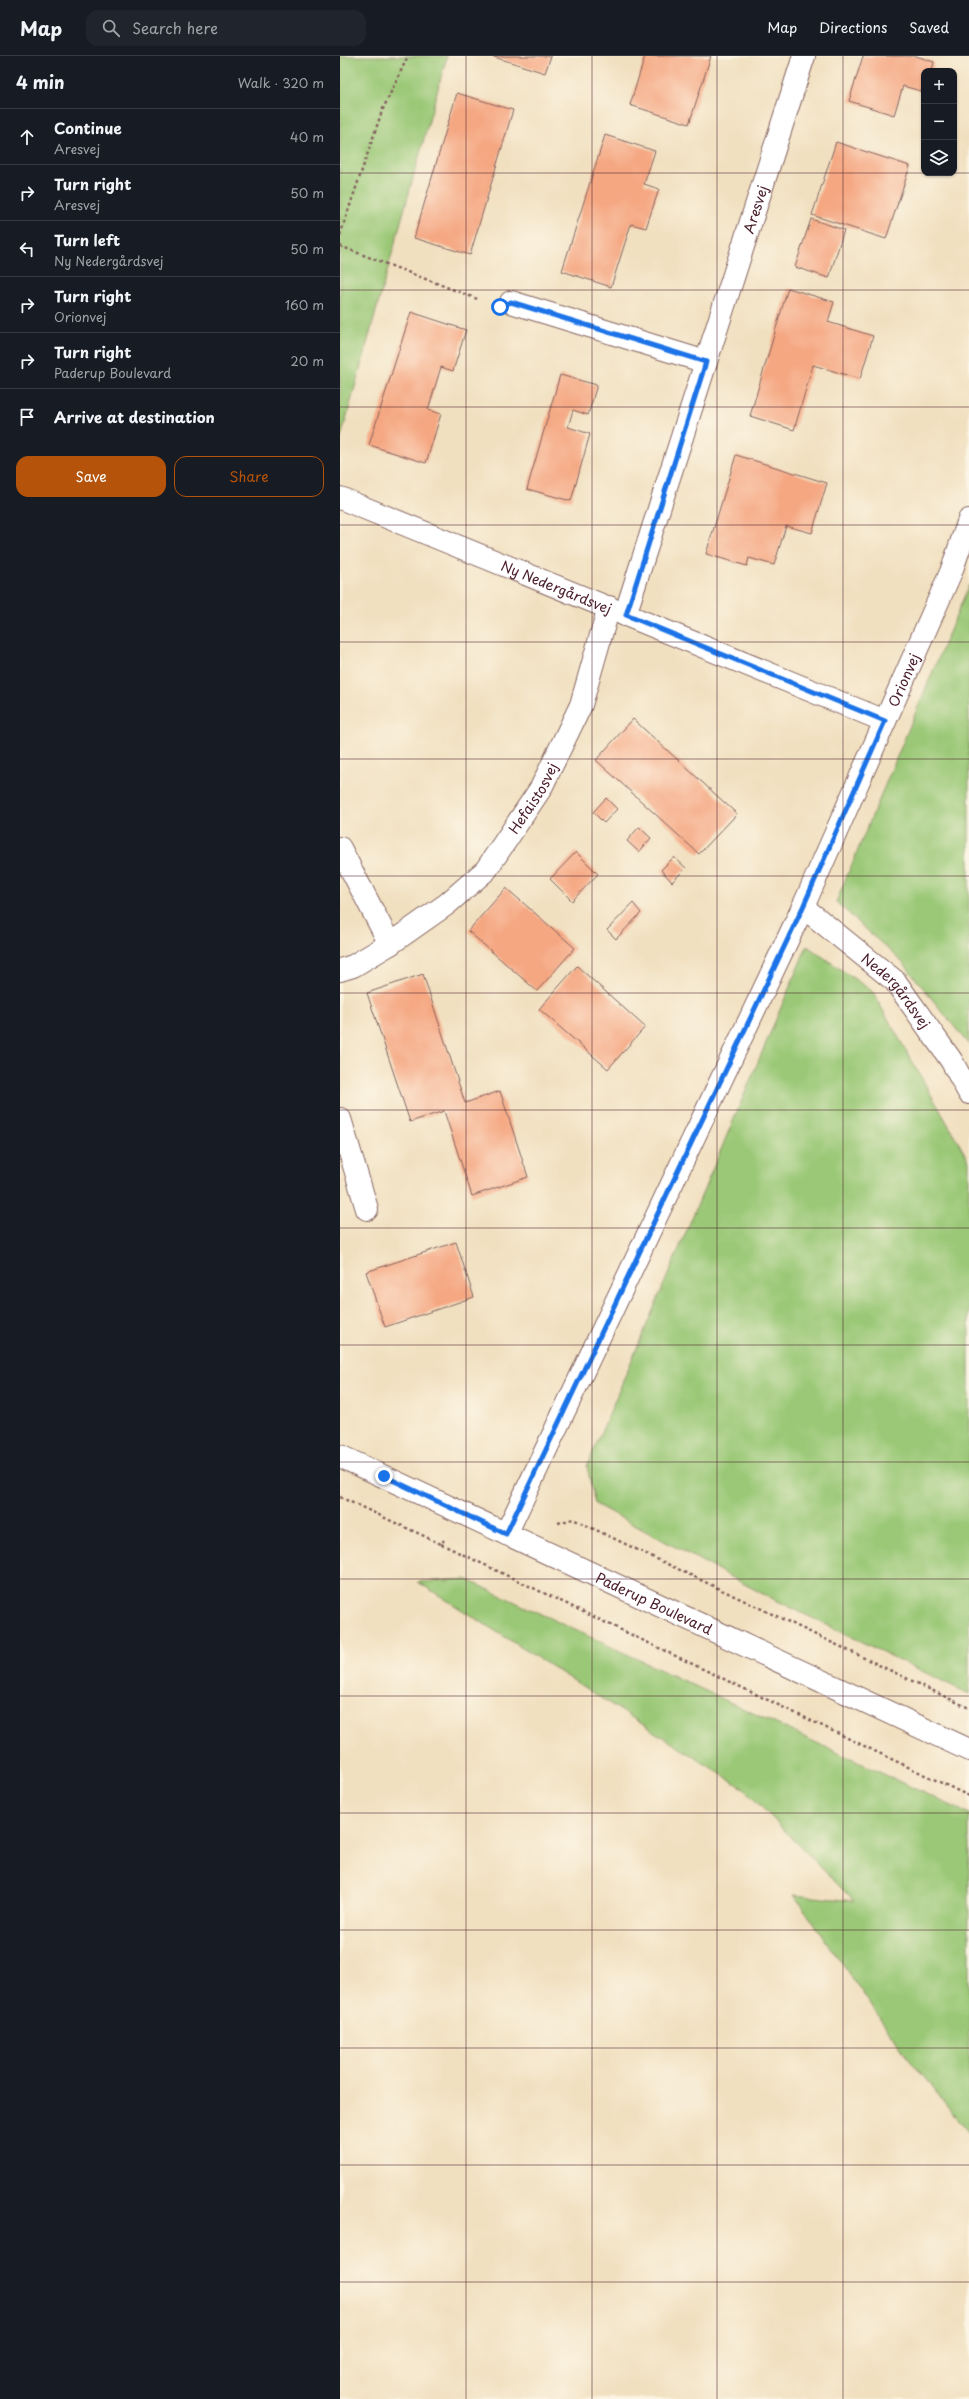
<!DOCTYPE html>
<html lang="en">
<head>
<meta charset="utf-8">
<style>
  body { margin:0; font-family:"Playpen Sans",sans-serif; background:#20242c; color:#f1f3f6 }
  .controls { position:absolute; right:12px; top:12px; display:grid; overflow:hidden; border-radius:8px; box-shadow:0 1px 3px #0004 }
  .controls button { width:36px; height:36px; display:grid; place-items:center; padding:0; border:0; border-bottom:1px solid #363941; background:#171b24; color:#f1f3f6; font:20px sans-serif }
  .stop { position:absolute; width:12px; height:12px; margin:-9px; border:3px solid #1a73e8; border-radius:50%; background:#fff }
  .stop.end { background:#1a73e8; border-color:#fff; box-shadow:0 1px 4px #0008 }
  .list { margin:0; padding:0; list-style:none }
  h2 { display:flex; justify-content:space-between; align-items:center; height:52px; margin:0; padding:0 16px; font-size:17px }
  h2 small { font-size:13px; font-weight:400; color:#9ea1a6 }
  .list li { display:grid; grid-template-columns:26px 1fr auto; gap:12px; align-items:center; box-sizing:border-box; height:56px; padding:0 16px; border-top:1px solid #363941 }
  .list b { display:block; font-size:15px; white-space:nowrap }
  .list p { margin:0; font-size:13px; white-space:nowrap; color:#9ea1a6 }
  .list em { font-size:13px; font-style:normal; color:#9ea1a6 }
  .actions { display:flex; gap:8px; padding:12px 16px }
  .actions a { flex:1; padding:9px 0; border:1px solid #b45309; border-radius:12px; text-align:center; font-size:14px; color:#b45309 }
  .actions .main { background:#b45309; color:#fff }
  .icon { flex:none; width:22px; height:22px; fill:none; stroke:currentColor; stroke-width:2; stroke-linecap:round; stroke-linejoin:round }
  .map { position:relative; flex:none; width:629px; height:2343px; overflow:hidden }
  header { display:flex; align-items:center; gap:24px; box-sizing:border-box; height:56px; padding:0 20px; background:#171b24; border-bottom:1px solid #363941 }
  header strong { font-size:19px }
  nav { display:flex; gap:22px; margin-inline-start:auto; font-size:14px }
  .search { width:280px; height:36px; background:#20242c; display:flex; align-items:center; gap:10px; box-sizing:border-box; padding:0 14px; border-radius:12px; color:#9ea1a6; font-size:15px }
  main { display:flex }
  aside { flex:1; background:#171b24 }
  .map>svg:first-child { display:block }
  .green { fill:#9ac876; stroke:#727450 }
  .building { fill:#f5a782 }
  .lines { fill:none; stroke-linecap:round; stroke-linejoin:round }
  .minor-casing { stroke:#84635f; stroke-width:24 }
  .tertiary-casing { stroke:#84635f; stroke-width:24 }
  .path { stroke:#84635f; stroke-width:2.5; stroke-dasharray:3 3; stroke-linecap:butt }
  .minor { stroke:#fff; stroke-width:22 }
  .tertiary { stroke:#fff; stroke-width:22 }
  .route { stroke:#1a73e8; stroke-width:5 }
  .grid { fill:none; stroke:#4a1f2b; stroke-width:1; stroke-opacity:0.55 }
  .labels { text-anchor:middle; dominant-baseline:central; stroke-width:3; stroke-linejoin:round; paint-order:stroke }
  .street-label { font-size:14px; fill:#4a1f2b; stroke:#fcf5e5 }
</style>
</head>
<body>
<header>
<strong>Map</strong>
<div class="search"><svg class="icon" aria-label="search" viewBox="0 0 24 24"><circle cx="10" cy="10" r="6"/><path d="M15 15l6 6"/></svg>Search here</div>
<nav><a>Map</a><a>Directions</a><a>Saved</a></nav>
</header>
<main>
<aside>
<h2>4 min<small>Walk · 320 m</small></h2>
<ul class="list">
<li><svg class="icon" aria-label="ahead" viewBox="0 0 24 24"><path d="M12 20V5M6 11l6-6 6 6"/></svg><div><b>Continue</b><p>Aresvej</p></div><em>40 m</em></li>
<li><svg class="icon" aria-label="right" viewBox="0 0 24 24"><path d="M7 20v-9h11M14 6l5 5-5 5"/></svg><div><b>Turn right</b><p>Aresvej</p></div><em>50 m</em></li>
<li><svg class="icon" aria-label="left" viewBox="0 0 24 24"><path d="M17 20v-9H6M10 6l-5 5 5 5"/></svg><div><b>Turn left</b><p>Ny Nedergårdsvej</p></div><em>50 m</em></li>
<li><svg class="icon" aria-label="right" viewBox="0 0 24 24"><path d="M7 20v-9h11M14 6l5 5-5 5"/></svg><div><b>Turn right</b><p>Orionvej</p></div><em>160 m</em></li>
<li><svg class="icon" aria-label="right" viewBox="0 0 24 24"><path d="M7 20v-9h11M14 6l5 5-5 5"/></svg><div><b>Turn right</b><p>Paderup Boulevard</p></div><em>20 m</em></li>
<li><svg class="icon" aria-label="arrive" viewBox="0 0 24 24"><path d="M6 21V4h12l-3 4 3 4H6"/></svg><div><b>Arrive at destination</b></div></li>
</ul>
<div class="actions"><a class="main">Save</a><a>Share</a></div>
</aside>
<div class="map">
<svg width="629" height="2343" viewBox="0 0 629 2343">
  <rect width="100%" height="100%" fill="#fcf5e5"/>
  <filter id="ink" filterUnits="userSpaceOnUse"><feTurbulence type="fractalNoise" baseFrequency=".025" numOctaves="2"/><feDisplacementMap in="SourceGraphic" scale="8" xChannelSelector="R" yChannelSelector="G"/><feConvolveMatrix kernelMatrix="1 2 1 2 8 2 1 2 1" color-interpolation-filters="sRGB"/></filter>
  <filter id="wash" filterUnits="userSpaceOnUse"><feTurbulence type="fractalNoise" baseFrequency=".012" numOctaves="4" result="noise"/><feDisplacementMap in="SourceGraphic" scale="16" xChannelSelector="R" yChannelSelector="G"/><feGaussianBlur stdDeviation="0.9" result="paint"/><feColorMatrix in="noise" values="0 0 0 0 0 0 0 0 0 0 0 0 0 0 0 0 0 1.4 0 .05"/><feComposite in="paint" operator="in"/></filter>
  <g filter="url(#wash)">
    <rect width="100%" height="100%" fill="#f1e0c0"/>
    <g class="green">
      <polygon points="0,0 107,0 0,385"/>
      <polygon points="629,529 629,989 563,907 496,846"/>
      <polygon points="467,890 532,935 629,1105 629,1638 423,1538 255,1448 247,1410"/>
      <polygon points="126,1523 629,1758 629,2077 563,1995 454,1839 514,1845 403,1732 78,1526"/>
    </g>
    <g id="blocks">
      <g class="building">
        <polygon points="151,0 211,0 205,17"/>
        <polygon points="305,0 371,0 349,68 290,49"/>
        <polygon points="523,0 576,0 594,6 592,15 584,15 584,36 563,30 554,59 509,45"/>
        <polygon points="117,37 173,54 130,199 74,182"/>
        <polygon points="265,79 315,95 304,128 319,133 306,172 291,168 271,231 222,215"/>
        <polygon points="496,86 570,110 546,183 472,159"/>
        <polygon points="471,163 504,174 489,222 455,211"/>
        <polygon points="448,232 494,246 488,266 533,280 520,323 473,309 454,374 410,360"/>
        <polygon points="71,256 126,274 113,315 101,311 88,354 101,358 86,407 29,389"/>
        <polygon points="220,319 257,329 248,359 233,354 228,371 250,378 231,445 187,433"/>
        <polygon points="396,399 487,427 472,477 446,470 434,509 409,502 407,510 366,498"/>
        <polygon points="293,663 397,758 359,798 256,704"/>
        <polygon points="266,742 277,753 264,767 253,756"/>
        <polygon points="299,771 311,782 299,796 287,785"/>
        <polygon points="236,796 258,818 232,845 210,823"/>
        <polygon points="334,801 346,812 332,826 321,814"/>
        <polygon points="166,832 235,892 197,935 128,875"/>
        <polygon points="293,847 301,857 276,883 267,874"/>
        <polygon points="237,910 305,971 268,1013 199,953"/>
        <polygon points="83,918 125,1047 160,1035 188,1121 132,1140 104,1055 70,1066 27,937"/>
        <polygon points="116,1186 134,1241 45,1271 26,1216"/>
      </g>
    </g>
  </g>
  <g filter="url(#ink)">
    <use href="#blocks" fill-opacity="0" stroke="#84635f" stroke-width="1"/>
    <g class="lines">
      <defs>
        <g id="minor">
          <polyline points="171,246 366,306"/>
          <path id="s1" d="M 0,442 L 545,665"/>
          <path id="s2" d="M 285,559 L 464,0"/>
          <polyline points="0,792 50,888"/>
          <path id="s3" d="M 463,851 L 555,925 L 611,1004 L 629,1037"/>
          <path id="s4" d="M 0,914 L 13,910 L 50,888 L 107,848 L 146,814 L 201,732 L 241,649 L 269,551"/>
          <polyline points="0,1063 27,1153"/>
          <path id="s5" d="M 166,1478 L 463,851 L 611,516 L 629,464"/>
        </g>
        <g id="tertiary">
          <path id="s6" d="M 0,1400 L 629,1694"/>
        </g>
      </defs>
      <use href="#minor" class="minor-casing"/>
      <use href="#tertiary" class="tertiary-casing"/>
      <g class="path">
        <polyline points="0,179 42,55 68,0"/>
        <polyline points="0,190 140,244"/>
        <polyline points="0,1441 101,1488 104,1484"/>
        <polyline points="218,1467 233,1463 629,1652"/>
        <polyline points="101,1488 629,1740"/>
      </g>
      <use href="#minor" class="minor"/>
      <use href="#tertiary" class="tertiary"/>
    </g>
  </g>
  <g class="lines" filter="url(#ink)">
    <polyline class="route" points="44,1420 166,1478 463,851 545,665 286,559 366,306 171,246 160,251"/>
  </g>
  <path class="grid" d="M 126,0 L 126,2343M 252,0 L 252,2343M 377,0 L 377,2343M 503,0 L 503,2343M 0,117 L 629,117M 0,234 L 629,234M 0,351 L 629,351M 0,469 L 629,469M 0,586 L 629,586M 0,703 L 629,703M 0,820 L 629,820M 0,937 L 629,937M 0,1054 L 629,1054M 0,1172 L 629,1172M 0,1289 L 629,1289M 0,1406 L 629,1406M 0,1523 L 629,1523M 0,1640 L 629,1640M 0,1757 L 629,1757M 0,1874 L 629,1874M 0,1992 L 629,1992M 0,2109 L 629,2109M 0,2226 L 629,2226"/>
  <g class="labels">
    <g class="street-label">
      <text stroke="none"><textPath href="#s2" startOffset="426">Aresvej</textPath></text>
      <text stroke="none"><textPath href="#s1" startOffset="234">Ny Nedergårdsvej</textPath></text>
      <text stroke="none"><textPath href="#s5" startOffset="942">Orionvej</textPath></text>
      <text stroke="none"><textPath href="#s4" startOffset="264">Hefaistosvej</textPath></text>
      <text stroke="none"><textPath href="#s3" startOffset="126">Nedergårdsvej</textPath></text>
      <text stroke="none"><textPath href="#s6" startOffset="347">Paderup Boulevard</textPath></text>
    </g>
  </g>
</svg>
<div class="controls">
<button>+</button>
<button>−</button>
<button><svg class="icon" aria-label="layers" viewBox="0 0 24 24"><path d="M12 4l9 5-9 5-9-5zM3 14l9 5 9-5"/></svg></button>
</div>
<div class="stop" style="left:160px;top:251px"></div>
<div class="stop end" style="left:44px;top:1420px"></div>
</div>
</main>
</body>
</html>
